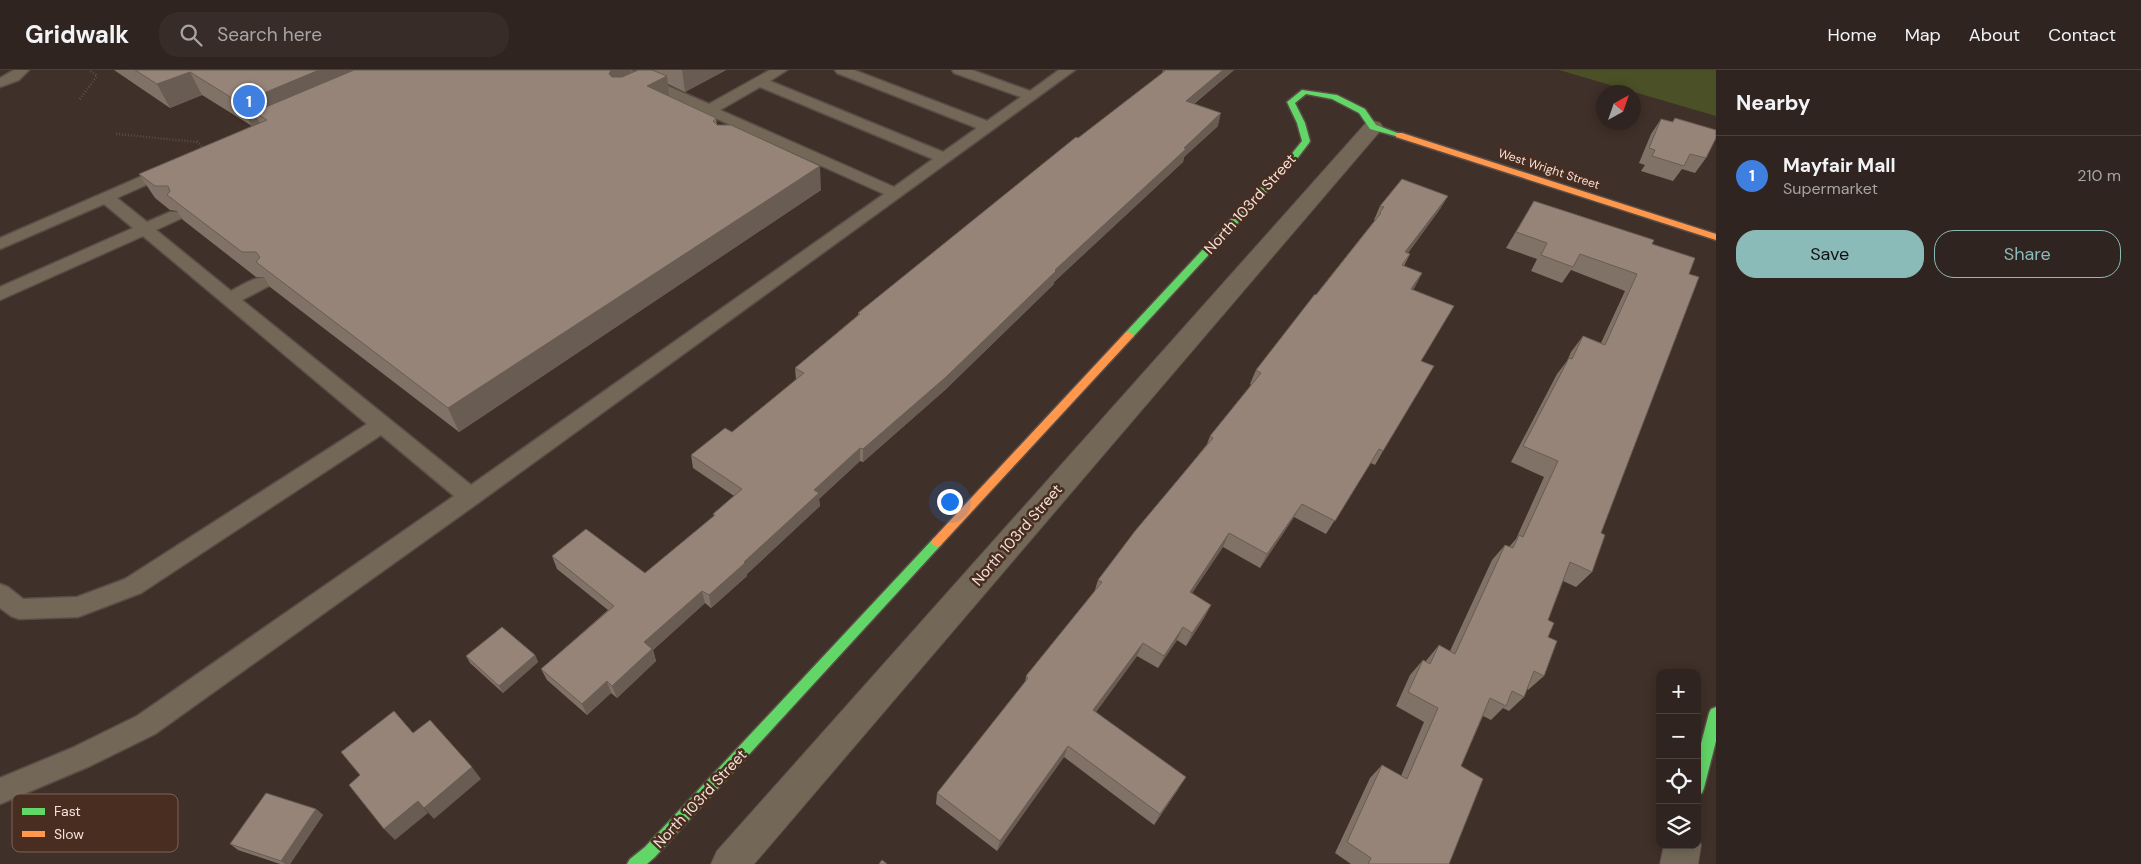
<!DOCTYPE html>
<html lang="en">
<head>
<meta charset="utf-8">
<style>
  body { margin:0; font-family:"DM Sans",sans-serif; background:#372c28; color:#f1f3f6 }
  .controls { position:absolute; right:15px; bottom:15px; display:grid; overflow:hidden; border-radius:10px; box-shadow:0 2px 12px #0003 }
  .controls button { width:45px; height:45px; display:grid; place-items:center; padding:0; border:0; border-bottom:1px solid #4a413d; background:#2f241f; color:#f1f3f6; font:25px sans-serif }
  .compass { position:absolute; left:1596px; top:15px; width:45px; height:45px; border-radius:50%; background:#2f241f; box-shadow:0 2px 12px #0003; rotate:40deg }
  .you { position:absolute; left:949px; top:431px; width:18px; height:18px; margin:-12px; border:4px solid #fff; border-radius:50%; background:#1a73e8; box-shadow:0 0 0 8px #1a73e833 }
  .badge { display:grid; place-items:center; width:32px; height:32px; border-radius:50%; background:#8bbbb9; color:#fff; font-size:16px; font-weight:700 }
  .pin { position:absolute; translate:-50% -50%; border:2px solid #fff; box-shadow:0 1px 5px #0006 }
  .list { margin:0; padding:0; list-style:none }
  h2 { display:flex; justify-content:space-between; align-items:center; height:65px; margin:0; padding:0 20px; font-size:21px }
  h2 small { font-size:16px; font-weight:400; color:#a7a4a4 }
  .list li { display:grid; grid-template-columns:32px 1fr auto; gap:15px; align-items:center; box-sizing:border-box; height:80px; padding:0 20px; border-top:1px solid #4a413d }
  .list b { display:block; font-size:19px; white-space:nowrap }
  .list p { margin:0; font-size:16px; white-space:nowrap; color:#a7a4a4 }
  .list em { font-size:16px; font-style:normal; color:#a7a4a4 }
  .actions { display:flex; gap:10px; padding:15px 20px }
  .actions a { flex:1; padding:11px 0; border:1px solid #8bbbb9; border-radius:20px; text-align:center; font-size:18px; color:#8bbbb9 }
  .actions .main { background:#8bbbb9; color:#111 }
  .icon { flex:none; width:28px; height:28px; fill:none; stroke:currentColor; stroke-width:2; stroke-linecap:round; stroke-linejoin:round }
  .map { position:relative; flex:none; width:1716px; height:794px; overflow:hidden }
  header { display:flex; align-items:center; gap:30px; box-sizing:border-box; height:70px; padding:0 25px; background:#2f241f; border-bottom:1px solid #4a413d }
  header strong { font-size:24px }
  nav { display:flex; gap:28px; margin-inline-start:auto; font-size:18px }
  .search { width:350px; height:45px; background:#372c28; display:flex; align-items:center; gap:12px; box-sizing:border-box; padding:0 18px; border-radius:20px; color:#a7a4a4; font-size:19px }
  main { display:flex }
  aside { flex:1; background:#2f241f }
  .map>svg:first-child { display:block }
  .green { fill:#4b5026 }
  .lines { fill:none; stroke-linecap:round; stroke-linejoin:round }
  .lane-casing { stroke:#5a4d47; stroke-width:3 }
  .street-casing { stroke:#5a4d47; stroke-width:2 }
  .fast-casing { stroke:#5a4d47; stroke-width:3 }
  .slow-casing { stroke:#5a4d47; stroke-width:3 }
  .path { stroke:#766c61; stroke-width:2.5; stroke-dasharray:0.5 2.5; stroke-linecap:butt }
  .lane { fill:#736858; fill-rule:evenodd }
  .street { fill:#736858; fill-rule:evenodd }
  .fast { fill:#63d668; fill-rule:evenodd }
  .slow { fill:#ff974d; fill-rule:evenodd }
  .wall { fill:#807266 }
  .shaded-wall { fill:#685c53 }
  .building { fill:#958477; stroke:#685c53 }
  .labels { text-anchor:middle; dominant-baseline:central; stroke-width:5; stroke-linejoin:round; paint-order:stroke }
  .far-street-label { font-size:12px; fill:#f4e2da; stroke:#482d20 }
  .street-label { font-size:15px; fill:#f4e2da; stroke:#482d20 }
  .key { fill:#482d20; stroke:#7c6358; stroke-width:1 }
  .key-label { font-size:14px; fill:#f4e2da }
</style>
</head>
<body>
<header>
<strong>Gridwalk</strong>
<div class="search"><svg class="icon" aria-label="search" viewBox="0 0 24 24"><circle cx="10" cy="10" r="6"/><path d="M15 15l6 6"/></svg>Search here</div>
<nav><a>Home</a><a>Map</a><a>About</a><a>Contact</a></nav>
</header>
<main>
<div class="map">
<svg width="1716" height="794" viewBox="0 0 1716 794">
  <rect width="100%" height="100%" fill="#3f3029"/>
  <polygon class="green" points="1559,0 1716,0 1716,46"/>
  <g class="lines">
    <defs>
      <g id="lane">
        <polygon points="14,0 29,0 19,10 0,17 0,8"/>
        <path d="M 613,0 L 631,0 L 709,34 L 770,0 L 787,0 L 770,11 L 943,82 L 977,58 L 837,3 L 835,0 L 854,0 L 987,51 L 1021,27 L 954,3 L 952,0 L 972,0 L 1030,21 L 1059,0 L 1075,0 L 478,433 L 155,664 L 90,696 L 0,734 L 0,708 L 72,678 L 137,646 L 454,426 L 381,365 L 141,523 L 78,547 L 19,549 L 11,546 L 0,538 L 0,514 L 8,517 L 23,529 L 77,527 L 125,509 L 367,354 L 143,166 L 0,230 L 0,217 L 133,158 L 104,134 L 0,179 L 0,168 L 165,96 L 175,96 L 178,99 L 175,102 L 117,128 L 147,152 L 170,142 L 182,142 L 184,145 L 182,148 L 156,160 L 231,221 C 243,215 256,205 269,208 L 272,212 L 269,216 L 242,230 L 471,415 L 884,124 L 615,3 ZM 760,17 L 933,89 L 894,117 L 720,40 Z"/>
      </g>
      <g id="street">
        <polygon points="1373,51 1380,53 1383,57 1380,61 754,794 711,794 717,781 1366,53"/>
        <polygon points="1697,765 1701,775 1698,794 1660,794 1664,775 1697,775"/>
      </g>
      <g id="fast">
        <polygon points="1302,20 1337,25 1365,39 1376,55 1403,65 1399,67 1370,59 1359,43 1332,29 1306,24 1295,33 1305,53 1310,71 1309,73 1296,90 1133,267 1125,267 1124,265 1125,263 1290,86 1302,71 1297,53 1287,32"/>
        <polygon points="937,467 941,469 943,472 941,475 655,787 647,794 627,794 630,789 645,777 933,469"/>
        <polygon points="1716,637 1716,671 1704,718 1702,723 1697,725 1697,689 1709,643 1711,639"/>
      </g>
      <g id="slow">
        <polygon points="1396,63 1402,63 1716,164 1716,170 1396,67"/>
        <polygon points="1129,262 1134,265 1133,267 941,475 937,477 933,475 931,472 933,469 1125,263"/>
      </g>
    </defs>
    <use href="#lane" class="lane-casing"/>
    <use href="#street" class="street-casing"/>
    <use href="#fast" class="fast-casing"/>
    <use href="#slow" class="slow-casing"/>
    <g class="path">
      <polyline points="80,29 97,6 89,0"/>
      <polyline points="116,64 197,72 205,79"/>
    </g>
    <use href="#lane" class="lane"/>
    <use href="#street" class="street"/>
    <use href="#fast" class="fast"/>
    <use href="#slow" class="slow"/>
  </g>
  <g class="wall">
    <polygon points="114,0 630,0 631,3 637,1 636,0 726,0 685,22 668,14 670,27 716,48 717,55 821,120 459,362 270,217 264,207 256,207 183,150 177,141 170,140 155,128 139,104 252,56 202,25 170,38"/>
    <polygon points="1163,0 1234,0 1194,34 1218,56 1184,87 1183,92 1054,212 1054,214 945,320 863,392 860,391 819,429 820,436 747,504 747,506 711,538 705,533 653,580 656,591 617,628 611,623 587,645 547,610 541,599 608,540 557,499 552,486 645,503 714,447 713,444 734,426 693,398 691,385 732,362 796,310 795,298 858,245 858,243 1078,68 1162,3"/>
    <polygon points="1675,48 1706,88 1695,103 1682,99 1673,111 1641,101 1645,95 1639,93 1651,64 1661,49 1672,52"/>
    <polygon points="1448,126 1440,139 1408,183 1410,184 1404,196 1422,203 1413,220 1421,291 1383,381 1375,395 1371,393 1326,464 1294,447 1260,498 1223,477 1192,523 1211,535 1204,548 1186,576 1177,570 1158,598 1137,586 1096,642 1179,718 1154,755 1064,687 997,781 936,734 937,723 1025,613 1026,606 1094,523 1098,510 1207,374 1210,366 1251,315 1250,314 1256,300 1375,150 1374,150 1380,136"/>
    <polygon points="1534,131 1652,174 1689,204 1601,463 1592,502 1576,517 1563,511 1548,550 1548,567 1544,606 1528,620 1527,619 1524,627 1509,641 1503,638 1491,650 1483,646 1461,696 1449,794 1351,794 1335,783 1370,708 1382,695 1401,706 1424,652 1396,636 1410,605 1423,590 1425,592 1439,575 1450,581 1492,490 1505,475 1509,477 1516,469 1544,407 1511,392 1557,304 1567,291 1571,282 1583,266 1601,273 1625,221 1571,200 1562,213 1531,201 1537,189 1506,178"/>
    <polygon points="535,585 538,592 503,623 470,593 466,586"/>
    <polygon points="316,739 323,745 290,794 280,794 238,780 230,774"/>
  </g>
  <g class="shaded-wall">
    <polygon points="319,0 383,0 254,42 260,53 252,57 240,33"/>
    <polygon points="611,0 630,0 633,13 616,21 609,4"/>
    <polygon points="682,0 726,0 685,22"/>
    <polygon points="1223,0 1234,0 1182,43 1186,31"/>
    <polygon points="190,2 202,25 170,38 157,14"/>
    <polygon points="667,6 670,30 647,16"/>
    <polygon points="1221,43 1218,56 1184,87 1183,92 1054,212 1054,214 945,320 863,392 863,379 1055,200"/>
    <polygon points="820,96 821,120 459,362 448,338"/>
    <polygon points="1448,126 1440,139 1398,196 1405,182"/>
    <polygon points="1422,203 1415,217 1404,233 1411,219"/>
    <polygon points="860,378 860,391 819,429 820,436 747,504 747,506 711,538 709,525 744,492 814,420"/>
    <polygon points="1302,434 1294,447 1260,498 1267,484"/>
    <polygon points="1229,463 1223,477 1184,535 1190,522"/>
    <polygon points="702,521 705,533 653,580 656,591 617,628 612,616 644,572"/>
    <polygon points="1211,535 1204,548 1186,576 1192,563"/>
    <polygon points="1183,557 1177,570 1158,598 1164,586"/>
    <polygon points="1143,573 1137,586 1088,652 1093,640"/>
    <polygon points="535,585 538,592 503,623 499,616"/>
    <polygon points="607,611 611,623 587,645 582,634"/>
    <polygon points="1068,676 1064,687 997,781 1000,771"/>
    <polygon points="472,697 481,709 434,749 424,738"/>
    <polygon points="1186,707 1179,718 1154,755 1160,744"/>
    <polygon points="418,731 428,743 395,770 384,759"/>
    <polygon points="316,739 323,745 290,794 285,794 281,791"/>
  </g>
  <g class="building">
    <polygon points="135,0 319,0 240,33 190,2 157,14"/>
    <polygon points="354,0 611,0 609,4 612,7 622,7 638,0 652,0 667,6 647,16 716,48 713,51 717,55 731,55 820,96 448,338 256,192 260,187 256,182 242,182 167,125 170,121 168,116 155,116 139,104 267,50 254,42"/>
    <polygon points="1163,0 1223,0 1186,31 1221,43 1184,78 1186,79 1055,200 1056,201 946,307 863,379 860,378 814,420 819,423 744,492 745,493 709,525 702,521 644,572 652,579 612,616 607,611 582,634 541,599 614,536 552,486 586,459 645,503 715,445 713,444 742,419 691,385 725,358 732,362 804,303 795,298 860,244 858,243 1076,67 1078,68 1165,1"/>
    <polygon points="1675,48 1716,60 1716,68 1706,88 1690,84 1684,96 1652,86 1655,80 1649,78 1661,49 1673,52"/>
    <polygon points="1402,109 1448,126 1405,182 1410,184 1402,195 1422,203 1411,219 1454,236 1421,291 1434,296 1383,381 1379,379 1335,451 1302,434 1267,484 1229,463 1190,522 1211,535 1192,563 1183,557 1164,586 1143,573 1093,640 1186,707 1160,744 1068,676 1000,771 937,723 1028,608 1026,606 1102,512 1098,510 1135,461 1213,368 1210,366 1261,303 1256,300 1315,224 1316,225 1381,143 1380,142 1384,137 1380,136"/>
    <polygon points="1534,131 1654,170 1652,174 1695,188 1689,204 1699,207 1601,463 1605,465 1592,502 1570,492 1548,550 1554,553 1548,567 1557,571 1544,606 1534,601 1524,627 1512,621 1506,636 1490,628 1461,696 1483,709 1449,794 1368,794 1371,788 1347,772 1382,695 1407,709 1438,638 1408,622 1423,590 1430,594 1439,575 1455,584 1505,475 1513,478 1519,465 1523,467 1558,391 1523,376 1569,288 1572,289 1583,266 1605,275 1637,204 1580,184 1573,197 1541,185 1547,173 1516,162"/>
    <polygon points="502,557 535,585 499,616 466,586"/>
    <polygon points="394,641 413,663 430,650 472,697 424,738 418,731 384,759 349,715 360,705 341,682"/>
    <polygon points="266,723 316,739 281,791 230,774"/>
    <polygon points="882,790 887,794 879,794"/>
  </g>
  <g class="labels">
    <g class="far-street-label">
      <text transform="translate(1549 99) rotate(18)">West Wright Street</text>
    </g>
    <g class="street-label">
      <text transform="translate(1250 134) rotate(-48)">North 103rd Street</text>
      <text transform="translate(1017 465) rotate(-49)">North 103rd Street</text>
      <text transform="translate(700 729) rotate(-47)">North 103rd Street</text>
    </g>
  </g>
  <rect x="12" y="724" width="166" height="58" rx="8" class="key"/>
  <rect x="22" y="738" width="23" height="7" fill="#63d668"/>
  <rect x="22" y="761" width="23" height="6" fill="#ff974d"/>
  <g class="key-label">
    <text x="54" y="746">Fast</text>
    <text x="54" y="769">Slow</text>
  </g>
</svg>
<div class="controls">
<button>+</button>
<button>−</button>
<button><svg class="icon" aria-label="locate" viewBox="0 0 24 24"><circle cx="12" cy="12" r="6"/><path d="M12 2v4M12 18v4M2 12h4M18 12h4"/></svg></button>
<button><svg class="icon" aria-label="layers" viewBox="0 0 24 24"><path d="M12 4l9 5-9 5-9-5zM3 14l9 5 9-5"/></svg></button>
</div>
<svg class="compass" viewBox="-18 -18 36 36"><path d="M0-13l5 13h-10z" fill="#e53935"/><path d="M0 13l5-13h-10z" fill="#a7a4a4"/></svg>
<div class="you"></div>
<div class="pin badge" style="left:249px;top:31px;background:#3f7fe0">1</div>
</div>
<aside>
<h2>Nearby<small></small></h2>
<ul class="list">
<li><span class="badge" style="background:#3f7fe0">1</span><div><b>Mayfair Mall</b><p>Supermarket</p></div><em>210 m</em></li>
</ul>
<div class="actions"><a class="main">Save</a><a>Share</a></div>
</aside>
</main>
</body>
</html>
